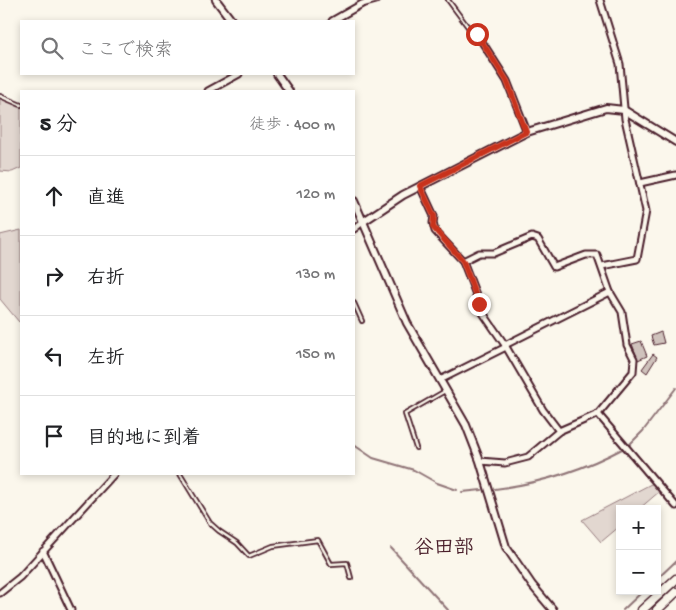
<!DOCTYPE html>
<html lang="ja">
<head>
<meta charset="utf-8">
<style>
  body { margin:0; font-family:"Gochi Hand","Klee One",sans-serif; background:#f2f2f2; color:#202124 }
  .controls { position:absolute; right:15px; bottom:15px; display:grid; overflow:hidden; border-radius:0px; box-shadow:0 2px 8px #0003 }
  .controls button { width:45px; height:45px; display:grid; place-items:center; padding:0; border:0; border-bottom:1px solid #e0e0e0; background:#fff; color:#202124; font:25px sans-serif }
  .stop { position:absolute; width:15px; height:15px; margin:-11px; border:4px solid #c8321e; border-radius:50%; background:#fff }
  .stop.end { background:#c8321e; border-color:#fff; box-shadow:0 1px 5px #0008 }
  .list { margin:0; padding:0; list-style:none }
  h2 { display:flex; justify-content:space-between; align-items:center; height:65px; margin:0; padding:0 20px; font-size:21px }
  h2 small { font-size:16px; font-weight:400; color:#757577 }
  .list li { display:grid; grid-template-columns:32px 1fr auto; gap:15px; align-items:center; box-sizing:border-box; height:80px; padding:0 20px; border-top:1px solid #e0e0e0 }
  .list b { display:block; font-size:19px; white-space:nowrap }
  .list em { font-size:16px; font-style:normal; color:#757577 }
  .icon { flex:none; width:28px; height:28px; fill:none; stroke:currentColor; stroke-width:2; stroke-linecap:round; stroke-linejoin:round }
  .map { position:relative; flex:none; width:676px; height:610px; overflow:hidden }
  .search { position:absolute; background:#fff; box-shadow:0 2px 8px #0003; left:20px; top:20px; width:335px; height:55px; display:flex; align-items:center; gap:12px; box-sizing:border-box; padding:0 18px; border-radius:0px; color:#757577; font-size:19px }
  .panel { position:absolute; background:#fff; box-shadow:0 2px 8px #0003; left:20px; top:90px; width:335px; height:385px; border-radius:0px }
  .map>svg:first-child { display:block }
  .green { fill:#e2d7d0; stroke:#967b7e }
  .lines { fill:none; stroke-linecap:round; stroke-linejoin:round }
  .stream { stroke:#907477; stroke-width:2 }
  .building { fill:#cfc2bc; stroke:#4a1f2b }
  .service-casing { stroke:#4a1f2b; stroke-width:6 }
  .minor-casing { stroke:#4a1f2b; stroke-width:9 }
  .tertiary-casing { stroke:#4a1f2b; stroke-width:10 }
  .trunk-casing { stroke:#4a1f2b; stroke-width:11 }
  .service { stroke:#fbf7ec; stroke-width:2.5 }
  .minor { stroke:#fbf7ec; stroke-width:5 }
  .tertiary { stroke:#fbf7ec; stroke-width:6 }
  .trunk { stroke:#fbf7ec; stroke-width:8 }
  .route { stroke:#c8321e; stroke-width:6 }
  .labels { text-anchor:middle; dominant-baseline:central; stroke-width:4; stroke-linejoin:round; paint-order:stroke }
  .quarter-label { font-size:20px; font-weight:bold; fill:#4a1f2b; stroke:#fbf7ec }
</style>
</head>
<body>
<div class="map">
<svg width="676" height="610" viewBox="0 0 676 610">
  <rect width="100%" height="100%" fill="#fbf7ec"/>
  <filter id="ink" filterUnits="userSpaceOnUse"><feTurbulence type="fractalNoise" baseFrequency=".02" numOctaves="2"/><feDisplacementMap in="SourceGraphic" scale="10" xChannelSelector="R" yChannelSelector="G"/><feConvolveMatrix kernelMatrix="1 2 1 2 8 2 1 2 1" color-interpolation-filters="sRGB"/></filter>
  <g filter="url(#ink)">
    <g class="green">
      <polygon points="0,98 21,107 21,168 12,172 0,171"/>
      <polygon points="21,230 21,320 19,322 0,299 0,235"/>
      <polygon points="651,484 656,485 660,491 639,509 620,509 620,526 601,542 582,520"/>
    </g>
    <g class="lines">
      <g class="stream">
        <polyline points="630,444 643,431 676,388"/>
        <polyline points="354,445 373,458 414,470 437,483 457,490"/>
        <path d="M 495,489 C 542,483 583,470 624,448"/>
        <polyline points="462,492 482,490"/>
        <polyline points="391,548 448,610"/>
        <polyline points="657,579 676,561"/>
        <polyline points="623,610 643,591"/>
      </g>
    </g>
    <g class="building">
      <polygon points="661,332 664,343 654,345 651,336"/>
      <polygon points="641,341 647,356 638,360 632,344"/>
      <polygon points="653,354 657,357 647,373 642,369"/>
    </g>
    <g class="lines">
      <defs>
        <g id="service">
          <polyline points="448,0 471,31 476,33"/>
          <polyline points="0,96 21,105"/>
          <polyline points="354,303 362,321"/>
          <polyline points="416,448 405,414 445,391"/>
          <polyline points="180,474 210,523 219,531 237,543 249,556 273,546 318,540 331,564 347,563 351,578"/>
        </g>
        <g id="minor">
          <polyline points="600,0 620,64 625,119 646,211 637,259 602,266"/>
          <polyline points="332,21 362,4 376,0"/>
          <polyline points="477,34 507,81 527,132"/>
          <polyline points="208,91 239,74"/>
          <polyline points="640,183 676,175"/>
          <polyline points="420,186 434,216 433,223 435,231 463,261 483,313 505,345 543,410 559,431"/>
          <polyline points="354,229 364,221"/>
          <polyline points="463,261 479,253 494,253 532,237 538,239 554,267 586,255 597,255 610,292 622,312 627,345 634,359 633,372 598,414 559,431 528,457 505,463 480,461"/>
          <polyline points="505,345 610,292"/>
          <polyline points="440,380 506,347"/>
          <polyline points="598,414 676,506"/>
          <polyline points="43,551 71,610"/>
          <polyline points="0,593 20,577 114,474"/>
        </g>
        <g id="tertiary">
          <polyline points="216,0 232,21"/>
          <polyline points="277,74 289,91"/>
          <polyline points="354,201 407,323 466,425 480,461 506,547 532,585 553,610"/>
          <polyline points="364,221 403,195 527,132 606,108 624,110 676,142"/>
        </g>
        <g id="trunk">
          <polyline points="642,610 676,579"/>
          <polyline points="657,610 676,592"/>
        </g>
      </defs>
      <use href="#service" class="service-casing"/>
      <use href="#minor" class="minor-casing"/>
      <use href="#tertiary" class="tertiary-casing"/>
      <use href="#trunk" class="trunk-casing"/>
      <use href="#service" class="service"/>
      <use href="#minor" class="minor"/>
      <use href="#tertiary" class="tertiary"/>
      <use href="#trunk" class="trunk"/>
    </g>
  </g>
  <g class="lines" filter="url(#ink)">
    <polyline class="route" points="477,34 507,81 526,132 420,186 434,216 433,227 463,261 479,304"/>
  </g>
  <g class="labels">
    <g class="quarter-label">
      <text x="444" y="549">谷田部</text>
    </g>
  </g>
</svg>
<div class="controls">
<button>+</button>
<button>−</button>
</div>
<div class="stop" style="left:477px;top:34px"></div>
<div class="stop end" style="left:479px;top:304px"></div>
<div class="search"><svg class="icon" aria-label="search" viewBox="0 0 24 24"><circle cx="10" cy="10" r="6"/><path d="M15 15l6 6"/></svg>ここで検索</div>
<section class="panel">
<h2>5 分<small>徒歩 · 400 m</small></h2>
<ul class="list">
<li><svg class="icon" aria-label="ahead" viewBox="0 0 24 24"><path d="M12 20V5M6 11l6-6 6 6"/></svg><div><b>直進</b></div><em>120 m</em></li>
<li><svg class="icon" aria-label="right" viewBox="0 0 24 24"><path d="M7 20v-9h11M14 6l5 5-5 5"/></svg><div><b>右折</b></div><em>130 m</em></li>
<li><svg class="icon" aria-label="left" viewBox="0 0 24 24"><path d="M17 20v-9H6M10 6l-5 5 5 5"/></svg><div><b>左折</b></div><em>150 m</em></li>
<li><svg class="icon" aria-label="arrive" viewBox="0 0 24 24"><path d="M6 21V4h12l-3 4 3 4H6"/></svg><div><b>目的地に到着</b></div></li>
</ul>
</section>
</div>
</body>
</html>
